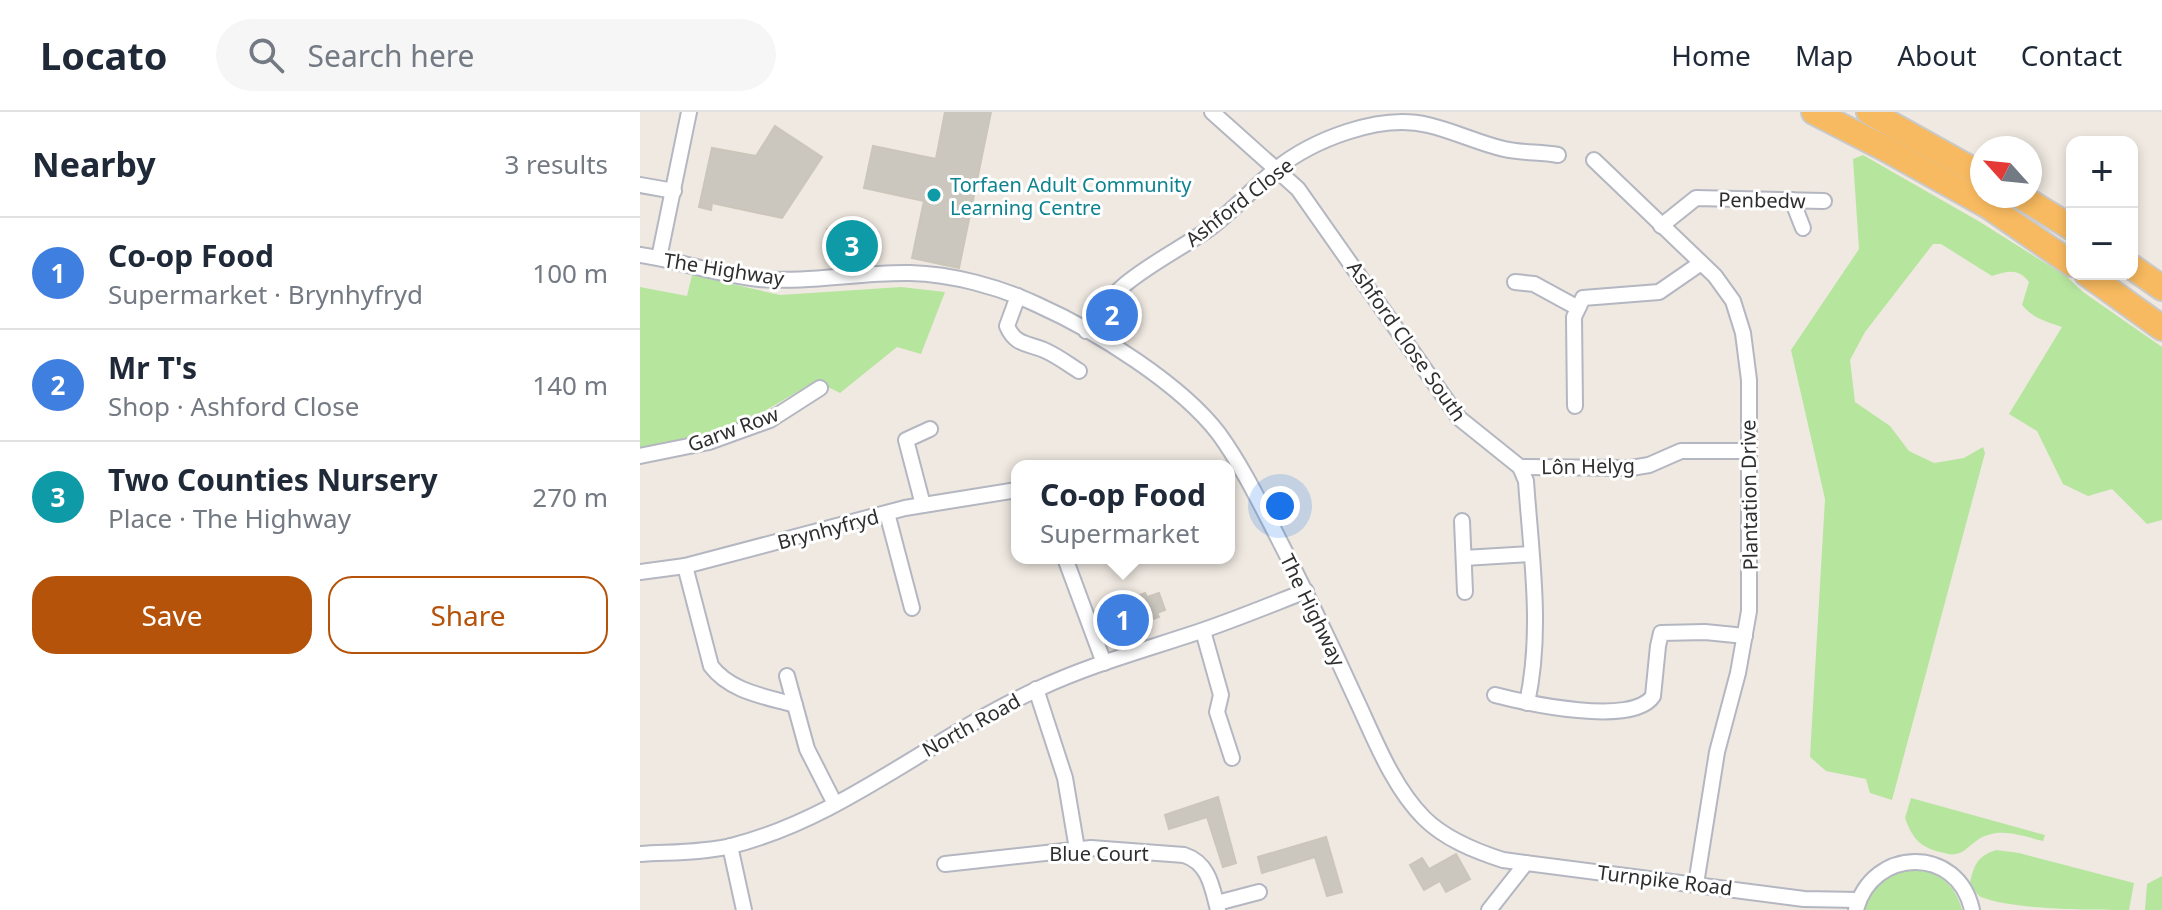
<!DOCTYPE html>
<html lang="en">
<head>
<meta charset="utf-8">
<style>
  body { margin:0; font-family:"Noto Sans",sans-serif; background:#f6f6f7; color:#1f2937 }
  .controls { position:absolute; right:24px; top:24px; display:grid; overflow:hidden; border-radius:16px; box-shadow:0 4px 12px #0003 }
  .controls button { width:72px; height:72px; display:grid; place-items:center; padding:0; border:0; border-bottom:2px solid #e0e1e3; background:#fff; color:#1f2937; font:40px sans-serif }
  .compass { position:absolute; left:1330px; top:24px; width:72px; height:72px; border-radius:50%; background:#fff; box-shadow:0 4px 12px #0003; rotate:297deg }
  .you { position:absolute; left:640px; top:394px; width:28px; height:28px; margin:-20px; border:6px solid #fff; border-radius:50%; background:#1a73e8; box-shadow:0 0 0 12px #1a73e833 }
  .badge { display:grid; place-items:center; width:52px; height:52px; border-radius:50%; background:#b45309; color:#fff; font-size:26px; font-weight:700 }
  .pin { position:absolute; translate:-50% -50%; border:4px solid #fff; box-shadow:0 2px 8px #0006 }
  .popup { position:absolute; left:371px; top:348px; width:224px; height:104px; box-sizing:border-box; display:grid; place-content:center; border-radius:16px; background:#fff; filter:drop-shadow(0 2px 6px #0005); font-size:26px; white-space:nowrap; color:#747a83 }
  .popup b { font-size:30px; color:#1f2937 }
  .popup::after { content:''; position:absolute; left:50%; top:100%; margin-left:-16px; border:16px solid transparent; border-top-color:#fff }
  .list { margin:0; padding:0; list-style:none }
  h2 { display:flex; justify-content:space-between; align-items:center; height:104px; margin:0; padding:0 32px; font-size:34px }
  h2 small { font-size:26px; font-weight:400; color:#747a83 }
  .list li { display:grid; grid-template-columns:52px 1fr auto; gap:24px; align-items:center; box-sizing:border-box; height:112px; padding:0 32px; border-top:2px solid #e0e1e3 }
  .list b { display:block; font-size:30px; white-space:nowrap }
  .list p { margin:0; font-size:26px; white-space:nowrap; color:#747a83 }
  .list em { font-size:26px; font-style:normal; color:#747a83 }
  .actions { display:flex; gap:16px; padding:24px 32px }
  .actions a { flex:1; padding:18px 0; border:2px solid #b45309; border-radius:24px; text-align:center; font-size:28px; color:#b45309 }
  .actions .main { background:#b45309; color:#fff }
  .icon { flex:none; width:44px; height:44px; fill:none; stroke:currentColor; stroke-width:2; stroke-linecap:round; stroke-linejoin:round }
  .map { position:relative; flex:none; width:1522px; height:798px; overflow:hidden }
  header { display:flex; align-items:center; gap:48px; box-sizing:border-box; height:112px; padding:0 40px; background:#fff; border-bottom:2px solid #e0e1e3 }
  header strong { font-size:38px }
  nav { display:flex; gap:44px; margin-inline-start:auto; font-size:28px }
  .search { width:560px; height:72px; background:#f6f6f7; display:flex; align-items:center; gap:20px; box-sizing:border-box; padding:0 28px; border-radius:44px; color:#747a83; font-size:30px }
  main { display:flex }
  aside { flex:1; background:#fff }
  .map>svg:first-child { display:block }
  .green { fill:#b6e59e }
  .building { fill:#cbc7bf; stroke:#cbc5ba; stroke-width:2 }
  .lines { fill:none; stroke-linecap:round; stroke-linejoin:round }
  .minor-casing { stroke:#b4b7c1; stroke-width:18 }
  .trunk-casing { stroke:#c9c9c9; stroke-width:28 }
  .minor { stroke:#fff; stroke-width:14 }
  .trunk { stroke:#f8ba60; stroke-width:24 }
  .culture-dot { fill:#0f9aa8; stroke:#fff; stroke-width:3 }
  .labels { text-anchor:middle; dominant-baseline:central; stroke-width:6; stroke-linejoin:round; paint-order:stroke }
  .culture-label { font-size:20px; fill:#0d838f; stroke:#fff; text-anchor:start }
  .street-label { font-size:20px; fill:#2e2e2e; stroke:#fff }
</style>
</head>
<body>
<header>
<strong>Locato</strong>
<div class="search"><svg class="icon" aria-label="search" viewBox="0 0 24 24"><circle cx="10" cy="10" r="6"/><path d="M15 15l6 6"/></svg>Search here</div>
<nav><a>Home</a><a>Map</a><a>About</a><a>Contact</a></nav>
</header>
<main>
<aside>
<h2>Nearby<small>3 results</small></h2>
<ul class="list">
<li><span class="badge" style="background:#3f7fe0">1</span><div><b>Co-op Food</b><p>Supermarket · Brynhyfryd</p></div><em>100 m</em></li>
<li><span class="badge" style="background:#3f7fe0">2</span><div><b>Mr T's</b><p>Shop · Ashford Close</p></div><em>140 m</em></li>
<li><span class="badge" style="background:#0f9aa8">3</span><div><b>Two Counties Nursery</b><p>Place · The Highway</p></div><em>270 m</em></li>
</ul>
<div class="actions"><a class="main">Save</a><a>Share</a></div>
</aside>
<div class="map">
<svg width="1522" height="798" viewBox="0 0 1522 798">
  <rect width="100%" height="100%" fill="#efe9e1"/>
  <g class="green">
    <path d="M 1223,43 L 1340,110 L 1426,164 L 1443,180 L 1522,235 L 1522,408 L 1507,412 L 1472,377 L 1448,384 L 1423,372 L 1397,319 L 1369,302 L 1422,215 C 1405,209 1394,207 1382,193 L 1389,170 C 1378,156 1368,159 1352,164 L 1301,132 L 1293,132 L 1225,220 L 1210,248 L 1215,290 L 1250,314 L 1269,339 L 1294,351 L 1324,346 L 1343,335 L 1345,341 L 1252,688 L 1230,681 L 1226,667 L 1186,659 L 1170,645 L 1185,387 L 1151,238 L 1219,137 L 1213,47 Z"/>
    <polygon points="52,163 140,183 261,175 305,180 281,242 257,235 200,281 176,269 90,319 0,336 0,175 47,184"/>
    <path d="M 1271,686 L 1405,723 L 1403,729 C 1386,725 1365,717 1348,723 C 1337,726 1331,734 1322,740 C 1316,743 1310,743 1304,741 C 1281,736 1273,728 1265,706 Z"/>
    <path d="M 1356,738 L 1379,741 L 1494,771 L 1489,798 C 1449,798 1374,798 1341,785 C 1336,782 1333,776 1330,771 C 1334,752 1338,744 1356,738 Z"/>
    <path d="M 1263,756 C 1293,756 1314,768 1322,798 L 1222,798 L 1233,773 Z"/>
    <polygon points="1522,764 1522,798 1505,798 1507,772"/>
  </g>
  <g class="building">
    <polygon points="305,0 351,0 319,156 272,146 284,89 224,76 233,34 296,47"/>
    <polygon points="135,14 182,45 142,106 72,91 71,98 59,95 72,36 116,44"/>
    <polygon points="197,116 198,129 235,126 236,140 230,141 231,149 196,152 195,140 189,141 187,117"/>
    <polygon points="505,481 507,485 519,481 525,498 517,501 519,505 468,523 467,519 463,520 459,508 471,504 468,495"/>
    <polygon points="578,685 596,751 583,755 567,705 529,717 525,703"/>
    <polygon points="686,725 702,780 687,784 675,745 622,761 618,745"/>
    <polygon points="816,742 830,767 806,780 800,769 784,778 770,753 782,746 789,757"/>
  </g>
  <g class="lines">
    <defs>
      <g id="minor">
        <path d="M 572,0 L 658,77 L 819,306 L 880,355 L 886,369 C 891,443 903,518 887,591"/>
        <polyline points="954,48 1075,164 1093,189 1103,221 1109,268 1109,499 1098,561 1077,640 1056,772"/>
        <polyline points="0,73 34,79"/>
        <polyline points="1152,88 1163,116"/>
        <polyline points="1021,114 1056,86 1184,89"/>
        <path d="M 0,143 C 40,149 79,163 119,167 C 169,171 219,160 270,161 C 312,162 360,175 398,193 C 456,219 541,272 579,322 C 600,351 617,385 633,416 C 662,472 689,528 715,585 C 734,625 752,674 784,706 C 805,727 835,739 863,748 L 1164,787 L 1219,788"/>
        <polyline points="19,146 49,0"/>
        <polyline points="875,170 894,172 938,196"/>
        <path d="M 378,184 L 367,214 C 375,233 387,231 404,238 C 416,243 428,252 439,259"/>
        <path d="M 446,219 C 472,170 521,149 566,119 C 591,101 611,78 635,58 C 672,28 740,1 788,13 C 814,19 838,31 864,37 C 882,41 900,40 918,43"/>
        <polyline points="935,294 934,205 943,186 1019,180 1061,151"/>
        <polyline points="0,344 69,330 130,308 180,276"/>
        <polyline points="880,355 991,356 1009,353 1041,339 1108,339"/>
        <polyline points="283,393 266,328 290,317"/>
        <polyline points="247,401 272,496"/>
        <polyline points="822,409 825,480"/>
        <polyline points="425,446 464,551"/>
        <polyline points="824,446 891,442"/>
        <path d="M 45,454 L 71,554 C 91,580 124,584 155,593"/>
        <polyline points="0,460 45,454 265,396 377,378"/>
        <polyline points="563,519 581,583 577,600 592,646"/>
        <polyline points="147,564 167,637 195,692"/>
        <polyline points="396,577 425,666 437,737"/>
        <path d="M 855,583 C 886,591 993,615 1013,584 L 1018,534 L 1021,521 L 1065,520 L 1105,524"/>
        <polyline points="90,734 104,798"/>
        <path d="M 0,742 C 30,740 61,741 91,734 C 203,706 294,624 398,577 C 449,553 504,538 558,520 C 594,508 630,493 666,479"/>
        <path d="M 305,752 L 451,736 L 544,743 C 569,751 572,775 578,798"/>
        <polyline points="577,791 619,780"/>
        <polyline points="849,798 886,751"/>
        <path d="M 1216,798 C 1232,735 1318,733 1332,798"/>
      </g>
      <g id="trunk">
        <polyline points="1174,0 1244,36 1348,94 1432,152"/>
        <polyline points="1229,0 1342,63"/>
        <polyline points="1380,84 1432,116"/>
        <polyline points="1492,155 1522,176"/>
        <polyline points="1447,162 1522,216"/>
      </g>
    </defs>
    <use href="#minor" class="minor-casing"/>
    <use href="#trunk" class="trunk-casing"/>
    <use href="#minor" class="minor"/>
    <use href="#trunk" class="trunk"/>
  </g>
  <circle class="culture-dot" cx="294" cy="83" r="8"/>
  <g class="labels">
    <g class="culture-label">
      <text x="310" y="72">Torfaen Adult Community<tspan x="310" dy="23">Learning Centre</tspan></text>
    </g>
    <g class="street-label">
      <text transform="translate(1122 88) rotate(1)">Penbedw</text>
      <text transform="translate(599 90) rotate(-38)">Ashford Close</text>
      <text transform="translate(84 157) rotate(9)">The Highway</text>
      <text transform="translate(767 229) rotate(55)">Ashford Close South</text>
      <text transform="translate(93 317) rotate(-20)">Garw Row</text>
      <text transform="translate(948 354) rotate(-1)">Lôn Helyg</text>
      <text transform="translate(1109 383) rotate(-91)">Plantation Drive</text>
      <text transform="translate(188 417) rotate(-15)">Brynhyfryd</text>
      <text transform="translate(673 498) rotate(64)">The Highway</text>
      <text transform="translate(331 613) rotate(-29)">North Road</text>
      <text x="459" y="741">Blue Court</text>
      <text transform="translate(1025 768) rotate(7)">Turnpike Road</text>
    </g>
  </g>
</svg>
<div class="controls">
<button>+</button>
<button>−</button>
</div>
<svg class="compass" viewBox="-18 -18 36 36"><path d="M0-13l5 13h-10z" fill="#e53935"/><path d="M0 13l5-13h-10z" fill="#747a83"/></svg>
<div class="you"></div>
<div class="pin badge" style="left:483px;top:508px;background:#3f7fe0">1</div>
<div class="popup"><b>Co-op Food</b>Supermarket</div>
<div class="pin badge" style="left:472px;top:203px;background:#3f7fe0">2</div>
<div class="pin badge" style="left:212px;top:134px;background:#0f9aa8">3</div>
</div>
</main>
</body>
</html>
